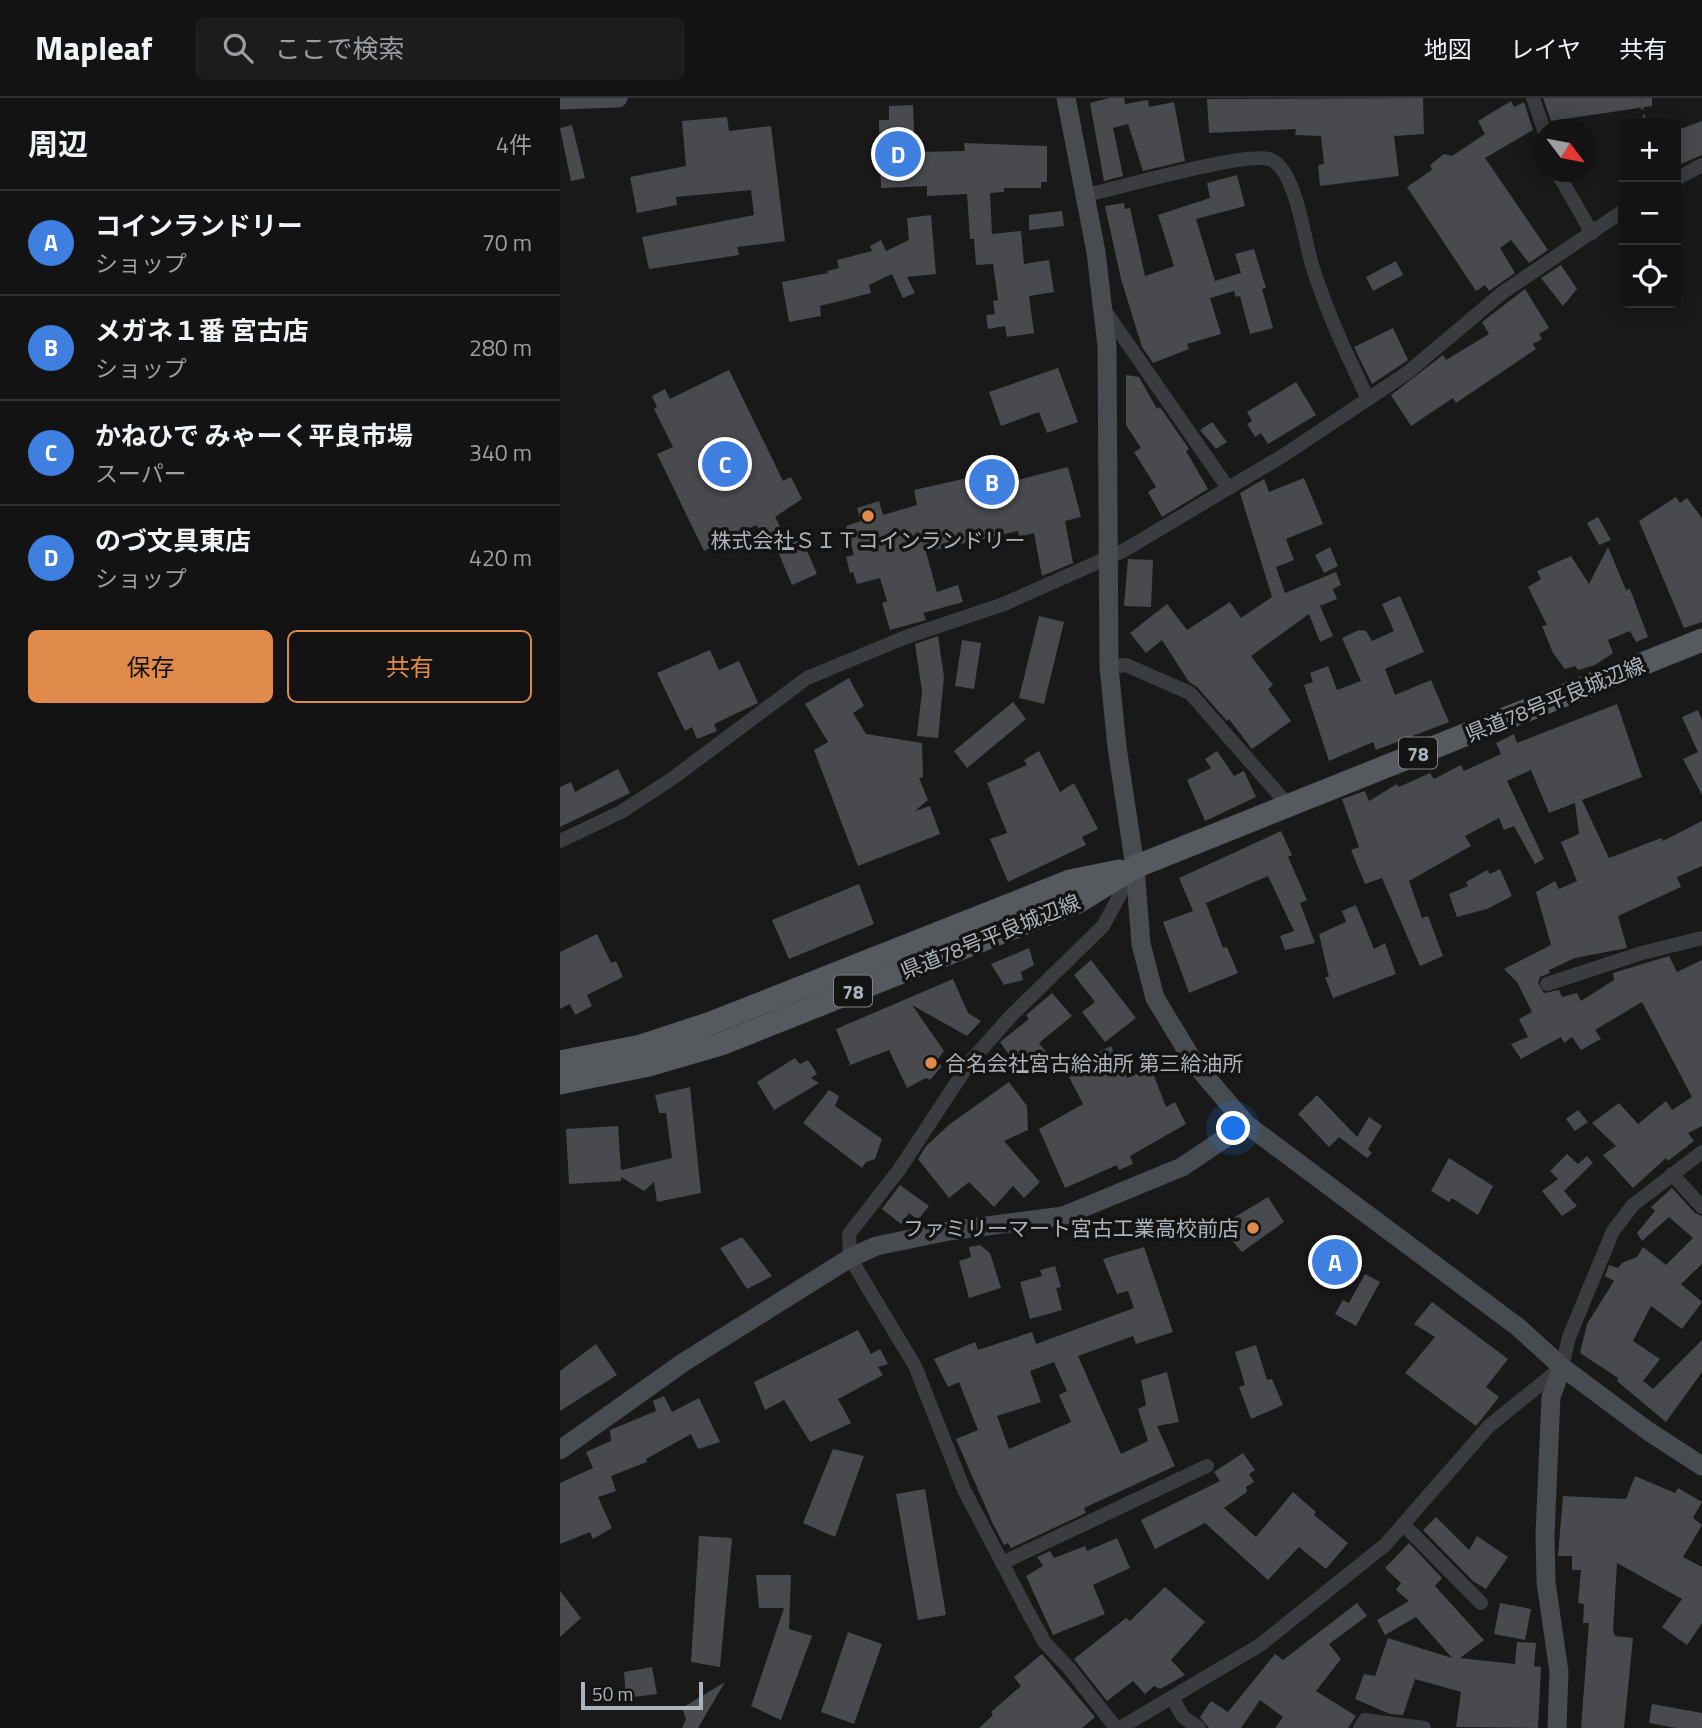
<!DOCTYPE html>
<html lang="ja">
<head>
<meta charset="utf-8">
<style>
  body { margin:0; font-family:"Titillium Web","Noto Sans JP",sans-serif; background:#1c1c1d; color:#f1f3f6 }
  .controls { position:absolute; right:21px; top:21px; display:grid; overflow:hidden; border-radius:10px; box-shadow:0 4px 18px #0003 }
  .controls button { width:63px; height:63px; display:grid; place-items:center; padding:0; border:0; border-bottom:2px solid #323234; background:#131314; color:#f1f3f6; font:35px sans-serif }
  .compass { position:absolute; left:974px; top:21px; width:63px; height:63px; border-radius:50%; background:#131314; box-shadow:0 4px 18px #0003; rotate:122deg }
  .scale { position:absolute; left:21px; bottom:18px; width:122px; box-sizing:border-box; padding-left:7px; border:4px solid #acb3b9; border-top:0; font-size:19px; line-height:24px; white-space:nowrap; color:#acb3b9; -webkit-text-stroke:5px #141415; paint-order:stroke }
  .you { position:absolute; left:674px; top:1031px; width:24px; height:24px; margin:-18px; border:5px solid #fff; border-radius:50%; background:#1a73e8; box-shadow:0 0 0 10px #1a73e833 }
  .badge { display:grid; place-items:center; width:46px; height:46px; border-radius:50%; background:#e08b4b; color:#fff; font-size:23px; font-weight:700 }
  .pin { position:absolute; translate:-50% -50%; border:4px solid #fff; box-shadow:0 2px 7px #0006 }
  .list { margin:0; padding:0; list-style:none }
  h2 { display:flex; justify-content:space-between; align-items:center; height:91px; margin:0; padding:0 28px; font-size:30px }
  h2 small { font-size:23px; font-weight:400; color:#9d9ea0 }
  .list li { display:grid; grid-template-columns:46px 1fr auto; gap:21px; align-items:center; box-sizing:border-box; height:105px; padding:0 28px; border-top:2px solid #323234 }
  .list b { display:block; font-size:26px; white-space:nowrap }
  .list p { margin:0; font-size:23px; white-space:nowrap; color:#9d9ea0 }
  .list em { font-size:23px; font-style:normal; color:#9d9ea0 }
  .actions { display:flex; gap:14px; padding:21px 28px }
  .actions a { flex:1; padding:16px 0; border:2px solid #e08b4b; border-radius:10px; text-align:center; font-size:24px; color:#e08b4b }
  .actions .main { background:#e08b4b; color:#111 }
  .icon { flex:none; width:38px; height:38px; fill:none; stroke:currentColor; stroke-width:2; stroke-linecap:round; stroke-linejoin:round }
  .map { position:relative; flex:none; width:1142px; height:1630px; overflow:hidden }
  header { display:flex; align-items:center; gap:42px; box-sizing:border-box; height:98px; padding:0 35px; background:#131314; border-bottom:2px solid #323234 }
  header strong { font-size:33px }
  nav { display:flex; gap:38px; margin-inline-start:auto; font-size:24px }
  .search { width:490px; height:63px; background:#1c1c1d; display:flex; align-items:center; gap:18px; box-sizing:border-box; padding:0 24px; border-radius:10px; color:#9d9ea0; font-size:26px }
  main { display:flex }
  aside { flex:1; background:#131314 }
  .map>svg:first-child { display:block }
  .building { fill:#484a4d; fill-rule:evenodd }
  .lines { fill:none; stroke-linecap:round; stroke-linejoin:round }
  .path { stroke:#404346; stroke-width:2.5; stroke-dasharray:3.5 5; stroke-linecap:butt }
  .street { stroke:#3a3c3f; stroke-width:14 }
  .secondary { stroke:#484b4f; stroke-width:19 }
  .primary { stroke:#565a5e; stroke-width:23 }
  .poi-dot { fill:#e08b4b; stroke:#141415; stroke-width:2.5 }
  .labels { text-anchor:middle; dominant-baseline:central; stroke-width:7; stroke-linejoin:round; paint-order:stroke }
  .shield { fill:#141415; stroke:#7e8388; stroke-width:2 }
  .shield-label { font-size:19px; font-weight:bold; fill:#acb3b9 }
  .poi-label { font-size:21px; fill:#acb3b9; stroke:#141415 }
  .street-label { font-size:21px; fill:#acb3b9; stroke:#141415 }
</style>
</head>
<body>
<header>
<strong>Mapleaf</strong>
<div class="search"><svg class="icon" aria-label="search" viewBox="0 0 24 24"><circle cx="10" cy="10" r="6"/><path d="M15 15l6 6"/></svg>ここで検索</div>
<nav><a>地図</a><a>レイヤ</a><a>共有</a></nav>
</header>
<main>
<aside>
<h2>周辺<small>4件</small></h2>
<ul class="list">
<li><span class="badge" style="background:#3f7fe0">A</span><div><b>コインランドリー</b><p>ショップ</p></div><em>70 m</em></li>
<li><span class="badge" style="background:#3f7fe0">B</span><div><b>メガネ１番 宮古店</b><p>ショップ</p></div><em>280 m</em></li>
<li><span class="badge" style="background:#3f7fe0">C</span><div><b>かねひで みゃーく平良市場</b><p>スーパー</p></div><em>340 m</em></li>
<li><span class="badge" style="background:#3f7fe0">D</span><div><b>のづ文具東店</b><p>ショップ</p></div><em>420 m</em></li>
</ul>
<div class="actions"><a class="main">保存</a><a>共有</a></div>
</aside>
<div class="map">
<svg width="1142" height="1630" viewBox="0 0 1142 1630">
  <rect width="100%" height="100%" fill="#19191a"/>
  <g class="building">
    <polygon points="549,0 564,0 565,6 588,2 589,9 614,4 625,63 583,73 568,26 553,30 563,78 544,83 530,5"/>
    <polygon points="863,0 864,36 834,38 839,78 760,88 758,67 764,66 761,38 735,37 736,31 649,35 647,1"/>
    <polygon points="983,0 1092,0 1092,8 991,23"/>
    <polygon points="951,3 954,9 964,4 973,32 925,60 988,152 969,165 951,142 940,150 955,175 929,193 925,187 916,193 847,89 872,72 870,67 884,56 892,58 925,36 918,23"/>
    <polygon points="353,7 355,54 405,53 404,45 487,48 487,84 481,84 481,90 444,90 444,94 430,95 432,136 461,133 464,166 489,162 494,194 469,198 474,235 447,239 445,228 428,231 426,217 435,216 433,203 438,202 433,166 416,167 414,141 410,141 407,96 367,98 367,88 321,90 319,22 329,22 329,8"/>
    <polygon points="167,19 169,33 211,28 225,143 177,149 179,157 89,171 82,139 194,117 191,92 116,99 117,107 77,115 70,79 126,68 122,23"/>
    <polygon points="1142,23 1142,57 1116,68 1116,41 1120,39 1118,32"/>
    <polygon points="12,27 25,80 11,83 0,30"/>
    <polygon points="677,77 685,108 636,121 655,183 681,175 675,156 694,151 706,190 702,191 713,230 690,236 680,198 676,199 674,193 650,200 661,236 627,246 629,251 593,265 582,249 561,181 545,108 564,105 565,111 570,110 585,178 614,168 598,117 650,100 647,85"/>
    <polygon points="502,113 504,128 469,132 469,117"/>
    <polygon points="371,117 376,176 347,179 355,195 343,200 332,176 309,187 311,195 260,208 261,218 229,224 222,184 268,175 267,173 279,170 277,162 312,153 310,148 321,142 326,153 349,142 347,120"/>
    <polygon points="836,163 843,177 813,193 806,179"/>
    <polygon points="1001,167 1017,191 1003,208 981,180"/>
    <polygon points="965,191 989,230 979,236 982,241 973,246 976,251 896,305 893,300 851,328 831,297 883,257 886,262 929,236 922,224"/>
    <polygon points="833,230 848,262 812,286 794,249"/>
    <polygon points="498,270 518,324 487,335 479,314 441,328 429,294"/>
    <polygon points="169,272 223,383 231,379 242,401 215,419 229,446 242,441 257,476 232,487 219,456 196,427 144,453 97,356 113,349 94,311 97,309 92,298 105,291 110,301"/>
    <polygon points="566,277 579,279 597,311 600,309 629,351 626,353 648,391 602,419 588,394 596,389 574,354 581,350 566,327"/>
    <polygon points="736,284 756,317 708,346 701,335 695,339 687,326 692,323 687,314"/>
    <polygon points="652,324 667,344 656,351 640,332"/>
    <polygon points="508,369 521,419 505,423 513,465 482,478 474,435 459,439 458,433 366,454 377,494 398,487 403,504 363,515 366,522 330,532 322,505 327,503 320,480 297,486 293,474 290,475 286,459 294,457 286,428 301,423 297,410 319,403 323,417 357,407 354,392 439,373 442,386"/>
    <polygon points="744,380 763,426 726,441 734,462 716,469 725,495 776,474 781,487 773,491 777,501 760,508 773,538 760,544 749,516 691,558 713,587 708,591 731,623 692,651 669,621 667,623 637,589 629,584 602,542 586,555 570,535 607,506 627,532 670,504 681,520 712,499 680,395 704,381 709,394"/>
    <polygon points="1116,399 1120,405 1127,400 1142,420 1142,524 1124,530 1079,423"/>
    <polygon points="1038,419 1051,442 1039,447 1027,425"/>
    <polygon points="770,449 778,468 764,475 755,457"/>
    <polygon points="1048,449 1066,492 1070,491 1088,539 1076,544 1070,533 1048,542 1053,555 1035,567 1018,572 1015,568 1005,571 993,555 982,528 987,527 968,489 981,481 977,473 1011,458 1029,486"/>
    <polygon points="568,461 593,462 591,509 564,508"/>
    <polygon points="840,498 864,554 825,571 835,597 871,582 889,624 816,652 813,644 769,663 744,587 753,584 750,575 768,568 777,592 801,583 782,540 799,532 806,533 812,543 834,533 822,506"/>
    <polygon points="479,518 504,524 484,606 459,600"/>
    <polygon points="378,538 384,579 378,640 357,638 362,593 355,546"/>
    <polygon points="402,542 421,545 414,591 395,588"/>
    <polygon points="150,552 159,572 179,563 198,605 154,626 157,633 137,641 132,629 125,633 97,575"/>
    <polygon points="289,580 304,608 293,615 306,636 362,645 363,679 359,680 368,702 355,713 370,708 380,736 298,768 254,652 268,644 245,606"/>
    <polygon points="453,604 466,621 407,670 394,653"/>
    <polygon points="1057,606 1082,679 1022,702 1049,760 1101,740 1103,743 1142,723 1142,768 1117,779 1121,789 1058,818 1067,850 1015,860 989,872 990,875 980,879 978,885 984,895 999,892 1002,899 1017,895 1021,903 1054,882 1053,875 1109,858 1117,874 1142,862 1142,1028 1128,1035 1134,1043 1108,1063 1106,1060 1073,1090 1043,1057 1056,1048 1032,1025 1059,1005 1078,1026 1106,1003 1112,1012 1132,999 1082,904 1035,932 1041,941 1021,952 1012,939 1004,945 1001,939 961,961 951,946 968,939 959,921 972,914 957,884 944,871 991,847 976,794 995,783 999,791 1017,783 1001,744 1019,736 1015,705 989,715 971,672 947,683 984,761 975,766 954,728 944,732 939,720 905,738 911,748 849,783 862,820 868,818 883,858 860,868 822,780 805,786 791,752 799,749 782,701 805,693 809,703 837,686 839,689 870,675 874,681 901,667 904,673 941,656 936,645 954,636 957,645"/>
    <polygon points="1138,612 1142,622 1142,697 1123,661 1138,654 1122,619"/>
    <polygon points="479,653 500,694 514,685 538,731 522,739 526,747 448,784 430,741 447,735 427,685 467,667 464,662"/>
    <polygon points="657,653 674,678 684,673 696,699 645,723 627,682 651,670 645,661"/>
    <polygon points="58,671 70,695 0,729 0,689 11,684 15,694"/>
    <polygon points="721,733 732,757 728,759 747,802 740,805 755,845 725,852 720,838 734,833 708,778 646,805 663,850 667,849 678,875 629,895 603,824 633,813 619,780"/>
    <polygon points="940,771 952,798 927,811 897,819 889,796 908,788 906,784 927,772 930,776"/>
    <polygon points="299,786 314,826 229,861 212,822"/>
    <polygon points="796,807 814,851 825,845 836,876 773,900 765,879 769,879 759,836 786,824 782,813"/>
    <polygon points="37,836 51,865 56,863 63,879 27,897 32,908 15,917 10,906 0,911 0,854"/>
    <polygon points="469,850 474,867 461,874 463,882 444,887 431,866"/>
    <polygon points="531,862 576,920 545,944 522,914 535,904 514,877"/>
    <polygon points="393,881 408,915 421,923 407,938 352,907 384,953 376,964 382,968 370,982 366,980 347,990 329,952 288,968 290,966 276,931"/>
    <polygon points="492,895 512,918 479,945 486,954 460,972 440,944 469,921 466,917"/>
    <polygon points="551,948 567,980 591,970 606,1009 615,1004 626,1026 570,1058 573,1066 559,1072 557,1067 505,1090 479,1031 523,1006 509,979 523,973 519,964"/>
    <polygon points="235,960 240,966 248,962 257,976 251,980 259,985 214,1012 197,984"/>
    <polygon points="449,984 467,1008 468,1032 444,1043 480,1084 464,1100 453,1088 434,1109 409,1084 389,1100 358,1061 366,1048 390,1026"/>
    <polygon points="130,989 141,1095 97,1104 94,1084 84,1093 61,1079 61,1083 9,1086 6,1031 58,1028 61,1072 112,1060 106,1015 99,1015 95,997"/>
    <polygon points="269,992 279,998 275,1008 322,1041 315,1061 306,1064 302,1070 243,1025"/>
    <polygon points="757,997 797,1039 809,1019 822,1028 808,1051 812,1055 807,1060 779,1039 769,1049 738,1016"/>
    <polygon points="1018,1012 1028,1024 1015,1033 1006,1021"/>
    <polygon points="1007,1056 1018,1066 1027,1058 1033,1065 1004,1093 1017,1108 1002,1118 982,1093 998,1081 990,1073"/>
    <polygon points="889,1060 933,1088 918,1117 892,1100 889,1104 871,1093"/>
    <polygon points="340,1087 369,1108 358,1122 349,1115 341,1126 322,1111"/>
    <polygon points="1112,1090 1135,1115 1142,1118 1142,1166 1121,1186 1142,1204 1122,1231 1091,1208 1073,1243 1100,1261 1083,1283 1093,1291 1142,1242 1142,1274 1106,1324 1057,1283 1058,1280 1020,1255 1027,1226 1054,1183 1045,1178 1049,1167 1058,1170 1062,1165 1077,1159 1083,1149 1106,1167 1133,1140 1109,1119 1082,1143 1077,1135 1095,1113 1091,1109"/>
    <polygon points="708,1099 724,1124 682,1154 669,1139 674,1136 668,1123"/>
    <polygon points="182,1139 212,1178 187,1191 160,1150"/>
    <polygon points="420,1147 430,1155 441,1190 409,1200 399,1163 411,1159 409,1149"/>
    <path d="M 584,1149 L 613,1234 L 576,1246 L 573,1238 L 518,1258 L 561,1356 L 588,1343 L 578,1311 L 586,1307 L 581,1282 L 607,1274 L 619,1324 L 597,1328 L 615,1368 L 524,1410 L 526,1415 L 451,1450 L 448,1445 L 444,1447 L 433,1426 L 396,1341 L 418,1332 L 399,1284 L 388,1289 L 374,1261 L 415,1244 L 418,1252 L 472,1234 L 476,1246 L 574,1210 L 568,1193 L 557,1196 L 543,1161 ZM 494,1264 L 507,1293 L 499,1297 L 511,1324 L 449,1351 L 437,1318 L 481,1304 L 470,1273 Z"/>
    <polygon points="495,1168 501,1189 496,1190 502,1212 470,1221 460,1184 482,1178 480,1172"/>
    <polygon points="805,1176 820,1184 796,1228 775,1216 783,1202 789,1205"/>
    <polygon points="872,1204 948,1261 926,1289 939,1299 916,1328 845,1275 875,1239 854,1226"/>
    <polygon points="298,1232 311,1256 320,1251 328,1266 318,1269 323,1277 278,1301 291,1325 250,1344 224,1302 205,1312 194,1284"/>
    <polygon points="36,1246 57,1277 0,1313 0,1273"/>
    <polygon points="696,1247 707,1282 712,1281 723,1307 691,1321 679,1289 685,1287 675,1254"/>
    <polygon points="104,1298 112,1314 139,1300 160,1344 138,1351 131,1336 86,1361 87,1364 51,1378 56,1393 38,1399 52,1430 33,1441 30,1434 0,1446 0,1385 33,1370 26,1354 51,1343 50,1332 96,1313 93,1303"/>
    <polygon points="273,1351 304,1358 275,1439 243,1425"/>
    <polygon points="683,1355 695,1372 689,1376 694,1384 686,1389 687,1394 664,1410 696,1439 733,1394 756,1414 754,1417 788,1445 766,1471 739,1449 708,1482 645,1425 595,1451 581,1422 660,1383 654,1374"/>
    <polygon points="1075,1378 1115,1395 1118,1390 1142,1404 1133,1420 1142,1427 1123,1459 1142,1469 1142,1525 1127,1547 1102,1529 1122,1501 1057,1465 1053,1533 1055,1538 1073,1540 1064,1630 1021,1630 1029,1525 1023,1525 1024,1506 1018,1505 1021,1472 1012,1472 1012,1458 998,1458 1003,1398 1066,1401"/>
    <polygon points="365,1391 386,1517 358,1522 336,1396"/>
    <polygon points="876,1419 909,1452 917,1438 948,1459 926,1491 913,1483 863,1432"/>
    <polygon points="139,1438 172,1440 160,1569 131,1564"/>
    <polygon points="557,1440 570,1470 533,1487 545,1516 493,1537 466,1478 483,1468 477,1459 490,1453 494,1460 525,1448 527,1453"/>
    <polygon points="849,1445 882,1480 875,1488 924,1542 900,1560 955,1566 957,1544 976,1545 974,1568 981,1569 978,1630 896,1629 901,1594 855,1581 843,1617 830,1616 795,1601 804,1576 815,1578 828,1540 892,1560 856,1519 825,1537 817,1522 849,1503 836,1492 841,1485 825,1470"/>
    <polygon points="196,1477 231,1477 229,1531 252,1538 221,1622 191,1608 224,1510 199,1510"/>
    <polygon points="605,1489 645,1524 611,1562 625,1577 600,1591 594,1588 585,1596 573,1583 547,1603 514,1561 566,1520 570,1523"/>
    <polygon points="0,1493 21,1520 0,1539"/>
    <polygon points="797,1505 807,1518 769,1546 781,1561 756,1593 796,1618 788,1630 715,1630 723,1619 700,1602 681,1630 649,1630 640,1619 651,1603 668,1614 715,1556 723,1562"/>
    <polygon points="940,1505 971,1511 965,1542 934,1536"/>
    <polygon points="288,1534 322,1546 294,1626 261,1614"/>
    <polygon points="482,1556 535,1619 522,1630 419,1630 433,1617 431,1614 461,1588 454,1579"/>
    <polygon points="92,1569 97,1596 66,1600 64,1574"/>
    <polygon points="165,1584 138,1630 122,1630 126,1621 122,1610"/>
    <polygon points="1092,1606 1142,1615 1142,1630 1116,1630 1089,1625"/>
  </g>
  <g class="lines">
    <polyline class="path" points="1080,0 1086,26"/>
    <g class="street">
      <polyline points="973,0 984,32"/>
      <polyline points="997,74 1032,135"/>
      <polyline points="1116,81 1142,67"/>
      <path d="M 525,97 C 559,90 683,54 709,61 C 736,69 744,142 752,167 C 766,213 787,257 808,301"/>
      <polyline points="543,210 668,390"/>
      <polyline points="549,569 566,567 630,595 728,707"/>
      <polyline points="0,743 61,714 113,680 247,580 346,539 444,506 563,453 724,357 847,275 942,195 1063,113"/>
      <polyline points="987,886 1082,855 1142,840"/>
      <polyline points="1112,1076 1142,1109"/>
      <polyline points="844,1427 921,1505"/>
      <polyline points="442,1465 647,1368"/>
      <polyline points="613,1601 623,1619 639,1630"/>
      <polyline points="556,1630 509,1570 485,1545 469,1516 404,1392 355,1268 290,1160 289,1136 339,1072 410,964 450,919 543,828 573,773"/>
      <polyline points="560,1630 700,1547 825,1447 929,1328 1002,1269 1009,1239 1053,1133 1073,1107 1142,1054"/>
      <polyline points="800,1630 805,1622 864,1630"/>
    </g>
    <g class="secondary">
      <polyline points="506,0 536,154 547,248 549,569 557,649 575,769 581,846 595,900 635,966 686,1026 958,1229 1002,1269 1088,1333 1142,1368"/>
      <polyline points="0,2 58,0"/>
      <polyline points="0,1352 124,1264 290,1160 316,1148 389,1133 503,1118 622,1069 686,1026"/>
      <polyline points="997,1630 999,1574 986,1484 985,1437 991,1299 1002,1269"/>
    </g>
    <g class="primary">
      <polyline points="0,964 81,948 151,925 510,783 559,773"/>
      <polyline points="0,985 89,967 161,946 518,804 575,769 1142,542"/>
    </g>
  </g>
  <g class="poi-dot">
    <circle cx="308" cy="418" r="7"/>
    <circle cx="371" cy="965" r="7"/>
    <circle cx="693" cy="1130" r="7"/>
  </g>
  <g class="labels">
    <g class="shield">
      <rect x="839" y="639.5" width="38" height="31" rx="5"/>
      <rect x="274" y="877.5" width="38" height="31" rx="5"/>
    </g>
    <g class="shield-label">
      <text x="858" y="655">78</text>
      <text x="293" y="893">78</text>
    </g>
    <g class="poi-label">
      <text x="308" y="442">株式会社ＳＩＴコインランドリー</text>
      <text x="385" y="965" text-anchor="start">合名会社宮古給油所 第三給油所</text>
      <text x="679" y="1130" text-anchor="end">ファミリーマート宮古工業高校前店</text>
    </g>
    <g class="street-label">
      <text transform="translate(995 601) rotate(-22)">県道78号平良城辺線</text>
      <text transform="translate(430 838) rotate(-22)">県道78号平良城辺線</text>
    </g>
  </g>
</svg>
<div class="controls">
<button>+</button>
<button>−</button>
<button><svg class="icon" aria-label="locate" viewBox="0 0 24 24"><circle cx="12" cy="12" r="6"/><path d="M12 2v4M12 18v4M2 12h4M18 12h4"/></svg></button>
</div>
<svg class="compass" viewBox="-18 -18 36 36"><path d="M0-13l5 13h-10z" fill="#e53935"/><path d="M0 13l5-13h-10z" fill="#9d9ea0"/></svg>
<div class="scale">50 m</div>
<div class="you"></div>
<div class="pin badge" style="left:775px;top:1164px;background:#3f7fe0">A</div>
<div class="pin badge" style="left:432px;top:384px;background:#3f7fe0">B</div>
<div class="pin badge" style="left:165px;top:366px;background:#3f7fe0">C</div>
<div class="pin badge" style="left:338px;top:56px;background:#3f7fe0">D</div>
</div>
</main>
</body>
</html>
